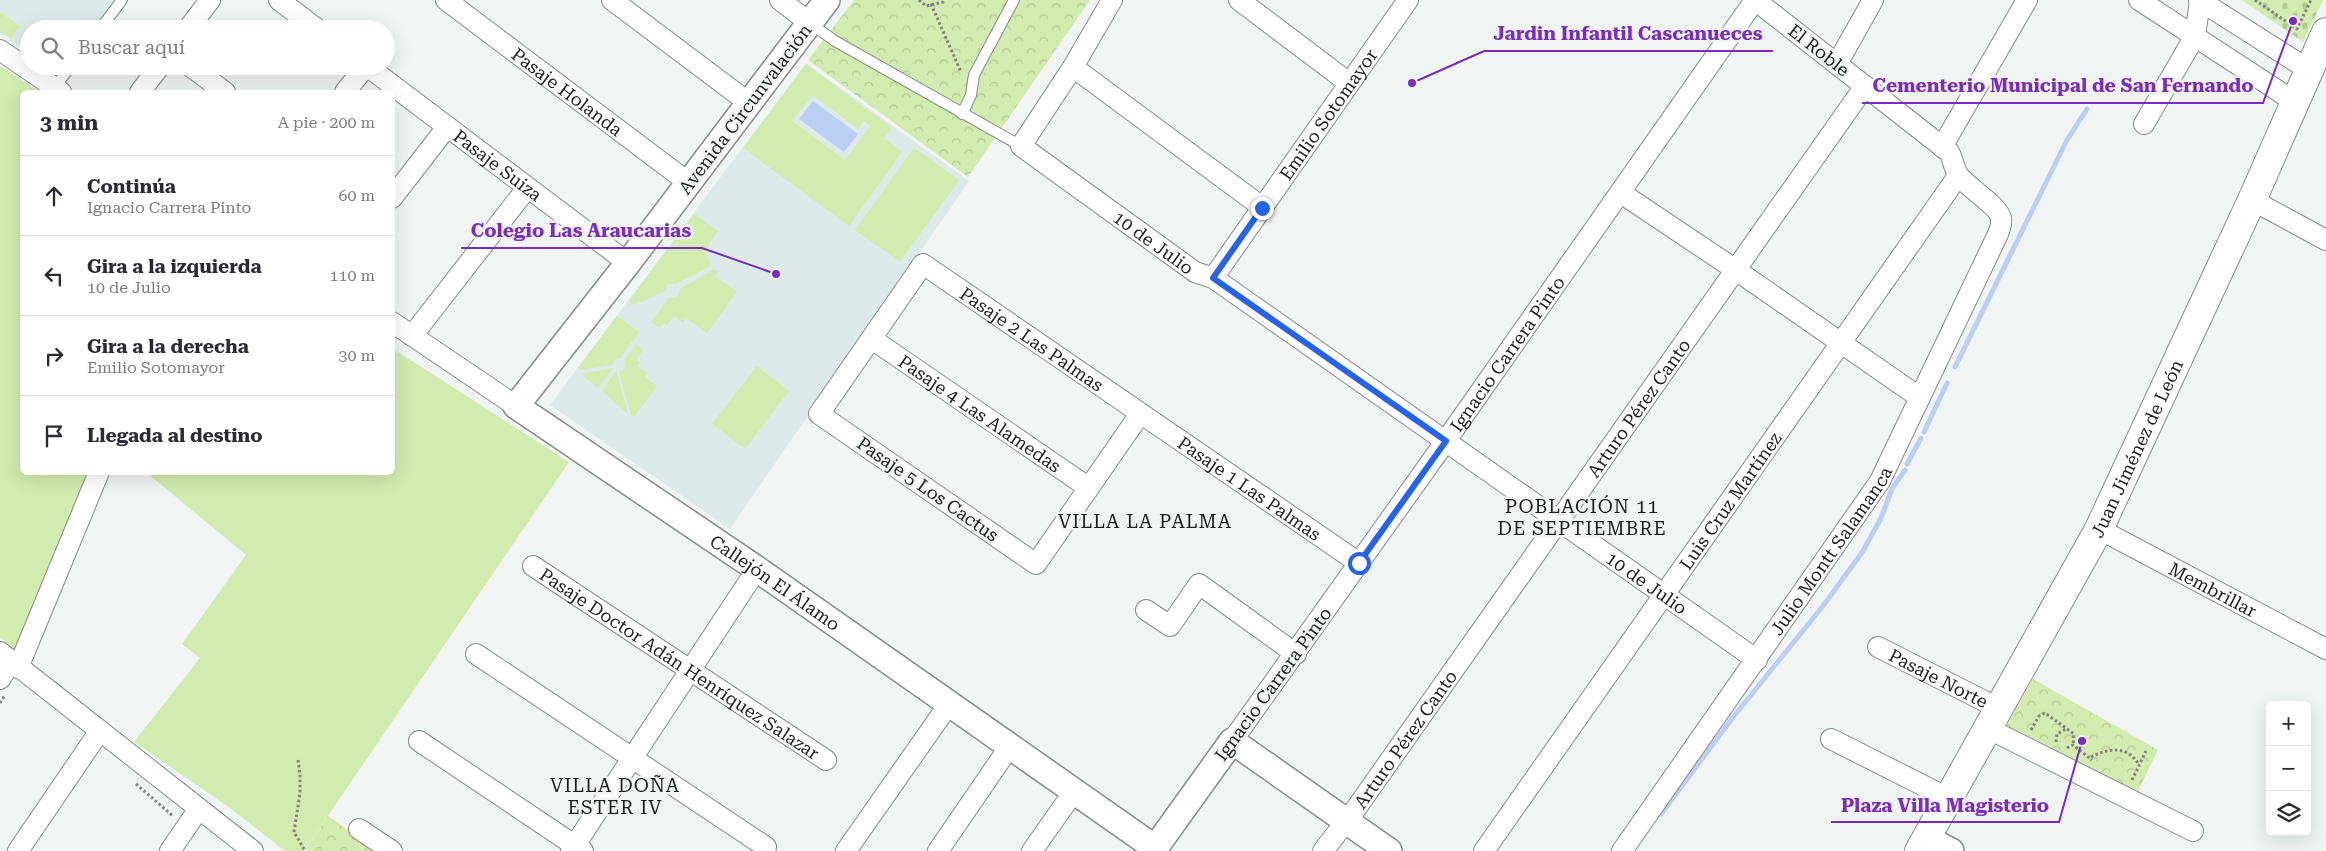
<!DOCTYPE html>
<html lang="es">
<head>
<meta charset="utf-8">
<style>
  body { margin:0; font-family:"Roboto Serif",serif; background:#f2f2f3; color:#2b2b33 }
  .controls { position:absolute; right:15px; bottom:15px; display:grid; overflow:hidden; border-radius:8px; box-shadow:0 5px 20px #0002 }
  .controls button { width:45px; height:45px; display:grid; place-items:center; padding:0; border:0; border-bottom:1px solid #e1e1e2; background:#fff; color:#2b2b33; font:25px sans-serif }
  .stop { position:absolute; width:15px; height:15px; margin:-11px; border:4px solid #2563eb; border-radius:50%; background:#fff }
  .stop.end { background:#2563eb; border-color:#fff; box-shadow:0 1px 5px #0008 }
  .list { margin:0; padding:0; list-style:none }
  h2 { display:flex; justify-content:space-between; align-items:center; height:65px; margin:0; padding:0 20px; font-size:21px }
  h2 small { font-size:16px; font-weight:400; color:#7c7c81 }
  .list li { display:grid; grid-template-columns:32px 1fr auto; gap:15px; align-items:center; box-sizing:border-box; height:80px; padding:0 20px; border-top:1px solid #e1e1e2 }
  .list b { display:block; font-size:19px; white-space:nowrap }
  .list p { margin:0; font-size:16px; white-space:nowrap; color:#7c7c81 }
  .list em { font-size:16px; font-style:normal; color:#7c7c81 }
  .icon { flex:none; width:28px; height:28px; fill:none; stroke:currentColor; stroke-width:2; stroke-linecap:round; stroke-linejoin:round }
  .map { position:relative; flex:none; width:2326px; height:851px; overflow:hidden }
  .search { position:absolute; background:#fff; box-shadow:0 5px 20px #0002; left:20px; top:20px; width:375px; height:55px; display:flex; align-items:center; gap:12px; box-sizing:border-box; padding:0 18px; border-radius:28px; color:#7c7c81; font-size:19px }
  .panel { position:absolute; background:#fff; box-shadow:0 5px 20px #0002; left:20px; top:90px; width:375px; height:385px; border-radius:8px }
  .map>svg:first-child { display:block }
  .built { fill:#ddeaea }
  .green { fill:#d2ebae; fill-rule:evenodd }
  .forest { fill:url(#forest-crowns) }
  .cemetery { fill:url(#cemetery-stones) }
  .water { fill:#bbcff4 }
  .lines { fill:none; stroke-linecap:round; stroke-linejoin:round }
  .stream { stroke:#bbcff4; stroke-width:5 }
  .service-casing { stroke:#878b8b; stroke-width:12 }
  .minor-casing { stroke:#878b8b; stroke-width:22 }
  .tertiary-casing { stroke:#878b8b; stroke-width:28 }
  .secondary-casing { stroke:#878b8b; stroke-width:30 }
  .path { stroke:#818383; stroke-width:3; stroke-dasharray:2.5 2.5; stroke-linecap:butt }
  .service { stroke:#fff; stroke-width:10 }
  .minor { stroke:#fff; stroke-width:20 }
  .tertiary { stroke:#fff; stroke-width:25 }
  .secondary { stroke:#fff; stroke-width:28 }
  .route { stroke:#2563eb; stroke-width:6 }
  .labels { text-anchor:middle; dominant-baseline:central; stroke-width:5; stroke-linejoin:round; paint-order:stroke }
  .street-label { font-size:18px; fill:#1d1e1e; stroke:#f0f4f3 }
  .neighbourhood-label { font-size:19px; letter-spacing:1px; fill:#1d1e1e; stroke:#f0f4f3 }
  .leader { fill:none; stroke:#7b2cbf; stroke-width:2 }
  .callout-dot { fill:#7b2cbf; stroke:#f0f4f3; stroke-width:2 }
  .callout-label { font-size:19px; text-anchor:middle; font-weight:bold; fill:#7b2cbf; stroke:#f0f4f3; stroke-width:5; stroke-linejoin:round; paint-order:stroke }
</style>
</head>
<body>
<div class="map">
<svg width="2326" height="851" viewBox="0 0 2326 851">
  <defs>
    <pattern id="forest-crowns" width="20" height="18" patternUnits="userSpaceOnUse" patternTransform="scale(1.25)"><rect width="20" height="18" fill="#d2ebae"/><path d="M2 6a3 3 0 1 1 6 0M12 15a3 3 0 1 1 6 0" fill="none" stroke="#b4c995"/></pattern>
    <pattern id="cemetery-stones" width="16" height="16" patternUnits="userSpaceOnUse" patternTransform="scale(1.25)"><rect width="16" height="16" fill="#d2ebae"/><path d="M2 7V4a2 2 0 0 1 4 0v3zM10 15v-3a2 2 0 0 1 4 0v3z" fill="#b4c995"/></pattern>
  </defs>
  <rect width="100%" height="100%" fill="#f0f4f3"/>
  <g class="built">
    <polygon points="0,0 116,0 94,29 29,29 29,53 0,33"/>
    <polygon points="806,63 969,181 730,529 550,405"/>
  </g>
  <g class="green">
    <polygon points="0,12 20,26 11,38 0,31"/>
    <path d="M 806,64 L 892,128 L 884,138 L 902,152 L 849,226 L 743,148 ZM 813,95 L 858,129 L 864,121 L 870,126 L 845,160 L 792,121 Z"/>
    <polygon points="0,66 40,92 22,92 22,472 90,473 25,638 14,649 0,637"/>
    <polygon points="914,148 959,180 900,262 855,230"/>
    <polygon points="694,214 718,231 709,244 706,254 711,266 676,284 668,284 665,291 634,305 629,301"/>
    <polygon points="714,269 718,272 715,276 737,292 707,333 686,318 683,323 674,316 667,325 664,323 660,328 651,322 669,298 678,296 680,289"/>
    <polygon points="617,316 639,332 620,358 615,359 612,365 581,370 578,368"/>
    <polygon points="636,344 643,350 636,360 640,363 637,367 647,373 644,377 657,386 634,417 631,415 619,372 625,369 624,361"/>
    <polygon points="395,350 569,462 304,851 285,851 230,808 134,742 200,658 182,644 246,555 147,473 392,472 392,354"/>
    <polygon points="757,366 789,391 745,449 712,424"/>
    <polygon points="613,368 598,388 581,374"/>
    <polygon points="616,371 628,414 602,391"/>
  </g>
  <g class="forest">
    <polygon points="854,0 1090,0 968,177 808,60"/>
    <polygon points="2033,679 2158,750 2134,799 2003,732"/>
    <polygon points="328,816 379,851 307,851 305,850"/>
  </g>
  <polygon class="cemetery" points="2242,0 2323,0 2303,42"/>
  <polygon class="water" points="813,101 858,134 844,152 799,119"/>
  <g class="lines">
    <g class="stream">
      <polyline points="1955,367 2067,140 2087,109"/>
      <polyline points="1924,432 1947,383"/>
      <polyline points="1907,464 1921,438"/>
      <polyline points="1894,486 1905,470"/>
      <polyline points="1661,814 1734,716 1823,606 1863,551 1881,518 1892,489"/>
    </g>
    <defs>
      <g id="service">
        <polyline points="810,23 835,41 1021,146"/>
        <polyline points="100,29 122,0"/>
        <polyline points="54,88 71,66"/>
        <polyline points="962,114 971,95 974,75 1014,0"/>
      </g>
      <g id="minor">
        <polyline points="279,0 317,29"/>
        <path id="s1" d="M 446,0 L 689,183"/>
        <polyline points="612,0 749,103"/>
        <polyline points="780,0 810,23"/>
        <path id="s2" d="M 1112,0 L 1073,67 L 1021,146 L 1195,272 L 1213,278 L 1229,289 L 1757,660"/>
        <polyline points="1239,0 1349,83"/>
        <polyline points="2139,0 2295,102"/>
        <polyline points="2199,0 2309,70"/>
        <polyline points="188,29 210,0"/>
        <polyline points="0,50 61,92"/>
        <polyline points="1837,64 1873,0"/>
        <polyline points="190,66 225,92"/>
        <path id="s3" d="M 367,66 L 628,263"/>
        <polyline points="1073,67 1262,207"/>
        <polyline points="140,92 160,66"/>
        <polyline points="345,92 366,66"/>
        <polyline points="2144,124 2195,36 2200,1"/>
        <polyline points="1942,147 2027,0"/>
        <polyline points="1621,193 1736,270 1919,397"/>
        <polyline points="392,198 447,127"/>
        <polyline points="2252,200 2326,240"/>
        <path id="s4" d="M 1213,278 L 1408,0"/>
        <polyline points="392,322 516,406"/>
        <polyline points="411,335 419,327 527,188"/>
        <path id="s5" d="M 872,339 L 1089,488"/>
        <path id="s6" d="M 1140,414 L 1036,564 L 819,414 L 923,264 L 1359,563"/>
        <path id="s7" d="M 2099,529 L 2326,649"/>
        <path id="s8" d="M 533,566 L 826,760"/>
        <polyline points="1146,610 1170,626 1199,584 1296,654"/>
        <path id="s9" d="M 1878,647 L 1998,708"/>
        <polyline points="0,652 253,851"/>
        <polyline points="476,654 766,847"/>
        <polyline points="18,668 99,472"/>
        <polyline points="0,679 11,662"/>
        <polyline points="1987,728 2193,831"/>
        <polyline points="1831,739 1948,798"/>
        <polyline points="419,741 583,851"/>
        <path id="s10" d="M 1232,741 L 1438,452 L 1755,0"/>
        <polyline points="359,829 392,851"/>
        <polyline points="18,851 99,732"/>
        <polyline points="170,851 198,810"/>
        <polyline points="571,851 757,569"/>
        <polyline points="846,851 949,704"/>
        <polyline points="938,851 1010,746"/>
        <polyline points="1032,851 1075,790"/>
        <path id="s11" d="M 1323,851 L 1355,810 L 1865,86"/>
        <path id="s12" d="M 1484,851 L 1958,176"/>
        <path id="s13" d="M 1622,851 L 1880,481 L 1998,234 C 2000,229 2002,224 2001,219 C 2000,207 1969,188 1960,177 C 1953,169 1954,160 1949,152 L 1755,0"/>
      </g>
      <g id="tertiary">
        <path id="s14" d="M 827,0 L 628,263 L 516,406 L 757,569 L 1155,848"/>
        <polyline points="1926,838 1951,851"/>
        <polyline points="1153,851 1232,741 1389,851"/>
      </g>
      <g id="secondary">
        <path id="s15" d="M 1919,851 L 2099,529 L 2252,200 L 2326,32"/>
      </g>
    </defs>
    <use href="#service" class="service-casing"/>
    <use href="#minor" class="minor-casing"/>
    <use href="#tertiary" class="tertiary-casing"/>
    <use href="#secondary" class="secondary-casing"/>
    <g class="path">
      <polyline points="919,0 926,6 943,2 944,0"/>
      <polyline points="2255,0 2297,29 2311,0"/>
      <polyline points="931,4 961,72"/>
      <polyline points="0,703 5,695"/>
      <polyline points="2031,730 2039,716 2045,713 2074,734 2073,745"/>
      <polyline points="2056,742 2057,734 2066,729"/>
      <polyline points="2067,748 2073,745 2092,760"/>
      <path d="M 2091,757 C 2108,748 2128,745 2139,765"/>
      <polyline points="298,760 300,775 300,793 294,832 305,851"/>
      <polyline points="2132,780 2146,751"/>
      <polyline points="136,784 173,816"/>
    </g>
    <use href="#service" class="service"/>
    <use href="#minor" class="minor"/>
    <use href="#tertiary" class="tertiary"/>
    <use href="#secondary" class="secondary"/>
  </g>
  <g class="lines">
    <polyline class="route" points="1262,208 1213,278 1446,441 1359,563"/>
  </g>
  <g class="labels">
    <g class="street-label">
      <text transform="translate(1819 50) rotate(38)">El Roble</text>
      <text stroke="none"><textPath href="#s1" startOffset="152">Pasaje Holanda</textPath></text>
      <text transform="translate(745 109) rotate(-53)">Avenida Circunvalación</text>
      <text stroke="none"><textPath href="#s4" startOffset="200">Emilio Sotomayor</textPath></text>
      <text stroke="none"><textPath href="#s3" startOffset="164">Pasaje Suiza</textPath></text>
      <text stroke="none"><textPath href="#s2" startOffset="336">10 de Julio</textPath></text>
      <text stroke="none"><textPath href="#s6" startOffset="761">Pasaje 2 Las Palmas</textPath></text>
      <text stroke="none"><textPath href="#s10" startOffset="475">Ignacio Carrera Pinto</textPath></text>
      <text stroke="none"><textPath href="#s11" startOffset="544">Arturo Pérez Canto</textPath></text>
      <text stroke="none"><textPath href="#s5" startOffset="131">Pasaje 4 Las Alamedas</textPath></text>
      <text stroke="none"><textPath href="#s15" startOffset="458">Juan Jiménez de León</textPath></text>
      <text stroke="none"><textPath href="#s6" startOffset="1025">Pasaje 1 Las Palmas</textPath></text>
      <text transform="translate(928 489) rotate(35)">Pasaje 5 Los Cactus</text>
      <text stroke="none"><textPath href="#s12" startOffset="428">Luis Cruz Martínez</textPath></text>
      <text stroke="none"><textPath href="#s13" startOffset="366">Julio Montt Salamanca</textPath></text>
      <text stroke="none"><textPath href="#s14" startOffset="825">Callejón El Álamo</textPath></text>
      <text stroke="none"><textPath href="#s2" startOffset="936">10 de Julio</textPath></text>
      <text stroke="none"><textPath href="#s7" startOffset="129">Membrillar</textPath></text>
      <text stroke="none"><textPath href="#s8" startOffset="176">Pasaje Doctor Adán Henríquez Salazar</textPath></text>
      <text stroke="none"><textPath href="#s9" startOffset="68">Pasaje Norte</textPath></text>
      <text transform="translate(1273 684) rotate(-54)">Ignacio Carrera Pinto</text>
      <text stroke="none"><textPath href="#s11" startOffset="139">Arturo Pérez Canto</textPath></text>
    </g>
    <g class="neighbourhood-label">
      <text x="1582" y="506">POBLACIÓN 11<tspan x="1582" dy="22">DE SEPTIEMBRE</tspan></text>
      <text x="1145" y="521">VILLA LA PALMA</text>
      <text x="615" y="785">VILLA DOÑA<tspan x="615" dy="22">ESTER IV</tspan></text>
    </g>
  </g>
  <path class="leader" d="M1412 83L1484 51H1773M2293 21L2263 103H1862M776 274L702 248H461M2082 741L2059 822H1831"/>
  <g class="callout-dot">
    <circle cx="1412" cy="83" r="5"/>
    <circle cx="2293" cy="21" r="5"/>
    <circle cx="776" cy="274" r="5"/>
    <circle cx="2082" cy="741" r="5"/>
  </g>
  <g class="callout-label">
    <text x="1628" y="40">Jardin Infantil Cascanueces</text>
    <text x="2063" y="92">Cementerio Municipal de San Fernando</text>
    <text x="581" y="237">Colegio Las Araucarias</text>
    <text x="1945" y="812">Plaza Villa Magisterio</text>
  </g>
</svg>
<div class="controls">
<button>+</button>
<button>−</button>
<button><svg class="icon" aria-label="layers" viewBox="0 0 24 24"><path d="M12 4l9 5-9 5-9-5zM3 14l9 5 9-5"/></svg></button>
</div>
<div class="stop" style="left:1359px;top:563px"></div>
<div class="stop end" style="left:1262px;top:208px"></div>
<div class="search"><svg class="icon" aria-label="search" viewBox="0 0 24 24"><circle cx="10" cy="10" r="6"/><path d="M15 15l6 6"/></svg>Buscar aquí</div>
<section class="panel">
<h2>3 min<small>A pie · 200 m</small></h2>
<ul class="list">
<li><svg class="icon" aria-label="ahead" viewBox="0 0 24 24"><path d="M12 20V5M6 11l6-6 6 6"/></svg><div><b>Continúa</b><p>Ignacio Carrera Pinto</p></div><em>60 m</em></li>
<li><svg class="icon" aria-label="left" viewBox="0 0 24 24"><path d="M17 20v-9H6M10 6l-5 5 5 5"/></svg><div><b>Gira a la izquierda</b><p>10 de Julio</p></div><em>110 m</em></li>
<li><svg class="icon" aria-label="right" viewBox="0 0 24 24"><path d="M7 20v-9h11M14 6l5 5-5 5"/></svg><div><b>Gira a la derecha</b><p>Emilio Sotomayor</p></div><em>30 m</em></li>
<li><svg class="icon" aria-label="arrive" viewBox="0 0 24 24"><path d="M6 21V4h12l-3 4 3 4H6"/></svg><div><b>Llegada al destino</b></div></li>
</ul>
</section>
</div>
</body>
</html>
